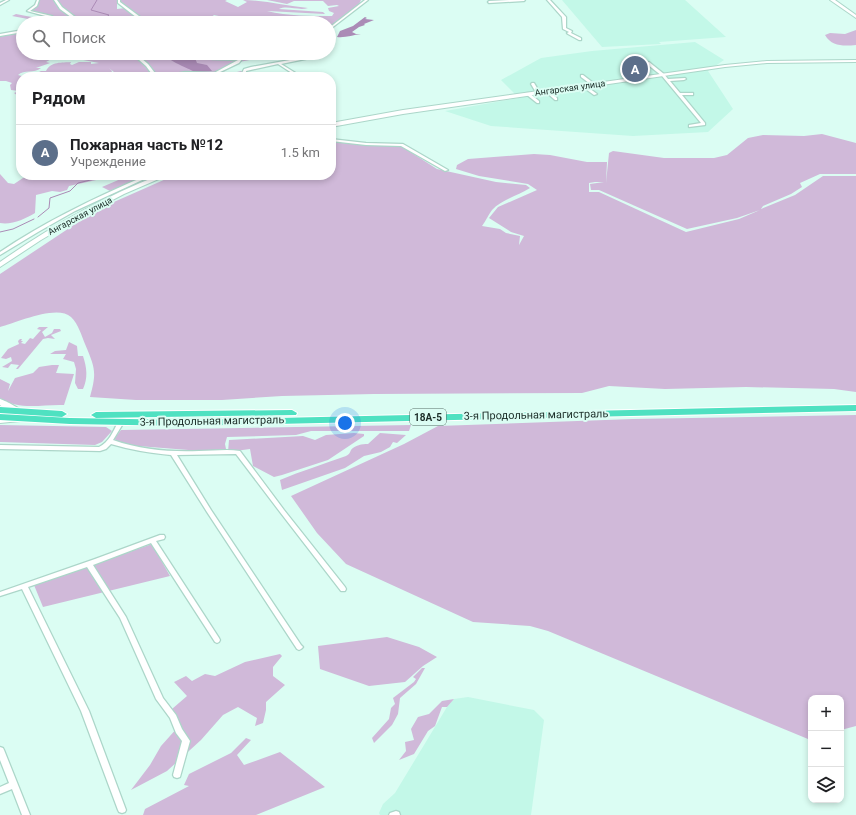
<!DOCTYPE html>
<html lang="ru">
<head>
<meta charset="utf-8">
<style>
  body { margin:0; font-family:Roboto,sans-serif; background:#f2f2f2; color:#202124 }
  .controls { position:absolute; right:12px; bottom:12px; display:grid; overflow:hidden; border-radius:8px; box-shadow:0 2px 6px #0003 }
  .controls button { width:36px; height:36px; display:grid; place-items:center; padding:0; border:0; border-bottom:1px solid #e0e0e0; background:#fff; color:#202124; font:20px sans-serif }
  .you { position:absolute; left:345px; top:423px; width:14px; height:14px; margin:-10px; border:3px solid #fff; border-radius:50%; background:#1a73e8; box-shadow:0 0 0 6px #1a73e833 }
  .badge { display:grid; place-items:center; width:26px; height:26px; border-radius:50%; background:#b45309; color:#fff; font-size:13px; font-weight:700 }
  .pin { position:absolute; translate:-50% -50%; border:2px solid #fff; box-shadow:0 1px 4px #0006 }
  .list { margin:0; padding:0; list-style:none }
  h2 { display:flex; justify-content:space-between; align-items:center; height:52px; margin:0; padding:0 16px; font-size:17px }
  h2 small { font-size:13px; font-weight:400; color:#757577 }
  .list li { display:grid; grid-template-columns:26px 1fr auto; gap:12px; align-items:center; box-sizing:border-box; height:56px; padding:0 16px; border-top:1px solid #e0e0e0 }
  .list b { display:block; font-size:15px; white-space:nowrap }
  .list p { margin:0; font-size:13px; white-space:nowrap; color:#757577 }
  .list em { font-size:13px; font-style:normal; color:#757577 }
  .icon { flex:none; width:22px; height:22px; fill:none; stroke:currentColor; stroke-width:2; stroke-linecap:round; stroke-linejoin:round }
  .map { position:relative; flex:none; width:856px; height:815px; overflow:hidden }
  .search { position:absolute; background:#fff; box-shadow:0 2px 6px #0003; left:16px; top:16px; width:320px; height:44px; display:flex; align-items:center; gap:10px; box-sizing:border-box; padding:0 14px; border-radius:22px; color:#757577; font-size:15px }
  .panel { position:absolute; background:#fff; box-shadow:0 2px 6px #0003; left:16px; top:72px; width:320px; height:108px; border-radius:16px }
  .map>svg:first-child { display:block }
  .built { fill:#c3f8e8 }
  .green { fill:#d0b9d9; fill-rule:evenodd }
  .water { fill:#ab8bb6 }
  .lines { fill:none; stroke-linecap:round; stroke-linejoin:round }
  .stream { stroke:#ab8bb6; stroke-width:1 }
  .street-casing { stroke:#acd6c9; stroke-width:2.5 }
  .secondary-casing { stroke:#acd6c9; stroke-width:2 }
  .highway-casing { stroke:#fff; stroke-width:2 }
  .street { fill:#fff; fill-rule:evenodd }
  .secondary { fill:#fff; fill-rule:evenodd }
  .highway { fill:#4fe1c1; fill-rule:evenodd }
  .labels { text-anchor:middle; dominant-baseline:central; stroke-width:4; stroke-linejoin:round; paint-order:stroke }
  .far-street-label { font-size:9px; fill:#1b2c27; stroke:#dbfdf3 }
  .shield { fill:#dbfdf3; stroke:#556b64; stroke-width:1 }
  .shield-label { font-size:10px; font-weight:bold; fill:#1b2c27 }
  .street-label { font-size:11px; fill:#1b2c27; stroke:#dbfdf3 }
</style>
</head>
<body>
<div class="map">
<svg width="856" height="815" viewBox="0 0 856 815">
  <rect width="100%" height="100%" fill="#dbfdf3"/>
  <g class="built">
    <polygon points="562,0 685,0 726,37 659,42 661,44 602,47"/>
    <polygon points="695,42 724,60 708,71 733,109 708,132 633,136 491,126 445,111 519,98 501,80 541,58 592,51"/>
    <polygon points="468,697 534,710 544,720 531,815 380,815 379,813 383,804 395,793 447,707 454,699"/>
  </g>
  <g class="green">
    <path d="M 39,0 L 117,0 L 117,9 L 125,8 L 119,0 L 227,0 L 225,1 L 238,7 L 247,2 L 243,0 C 265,0 286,6 308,8 C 299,11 287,5 279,9 L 323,12 L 325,14 L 267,11 C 288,16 310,16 332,16 L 334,13 L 329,11 L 328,8 L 339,6 L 337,5 L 328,6 L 323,1 L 294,1 L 287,4 L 267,0 L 361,0 L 358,6 L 329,28 L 329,23 L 252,23 L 214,15 L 210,18 L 212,20 L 208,21 L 215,23 L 163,23 L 143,21 L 145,23 L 154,23 L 33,23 L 28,19 L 12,16 L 16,14 L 52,21 L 53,18 L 29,11 L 39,3 Z"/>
    <path d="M 856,30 L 856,45 C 844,46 832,47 825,35 L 830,33 L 845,34 Z"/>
    <path d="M 23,31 L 23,53 L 60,53 L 50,56 L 55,57 L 46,62 L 50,63 L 36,68 L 41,68 C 34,74 24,69 18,75 L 25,77 L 21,77 L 21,98 L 14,93 L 19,91 L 11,90 L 10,85 L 12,83 L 6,81 L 0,81 L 0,37 Z"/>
    <path d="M 67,53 L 201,53 C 219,66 243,56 263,54 C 271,52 280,53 289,53 L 276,55 L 271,54 L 265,57 L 234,63 L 219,71 L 233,73 L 241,71 L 248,77 L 120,77 L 109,68 L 112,71 L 110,76 L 116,76 L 114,77 L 29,77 L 41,71 L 46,71 C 51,61 62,63 71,62 L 70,64 L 72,65 L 79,62 L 91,62 L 91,64 L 99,63 L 78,59 Z"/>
    <path d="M 203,53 L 260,53 C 241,57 222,61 203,53 Z"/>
    <path d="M 822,134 L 856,143 L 856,174 L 820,174 L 800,183 L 802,187 L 791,194 L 763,206 L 761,209 L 795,195 L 823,176 L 856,176 L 856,392 L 834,389 L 746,387 L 665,389 L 609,386 L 582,393 L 374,394 L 282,396 L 222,400 L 136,400 L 90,397 C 97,372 95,368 85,344 C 81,335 79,325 71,317 C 57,304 16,323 0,327 L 0,274 L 98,209 L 175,175 L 331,175 L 331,142 L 366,145 L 401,146 L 437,169 L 496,182 L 526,185 L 530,188 C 518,196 502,199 492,210 C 488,215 486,221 482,226 L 500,229 L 506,233 L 520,236 L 519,245 L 524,236 L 511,232 L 489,218 L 498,207 L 537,190 L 528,184 L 479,176 L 456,169 L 457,165 L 468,159 L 534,154 L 550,155 L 587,162 L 607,162 L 606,183 L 609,153 L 613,151 L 664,158 L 714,158 L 727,155 L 748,138 L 763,135 L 804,136 ZM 595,182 L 604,182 L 590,184 L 591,190 L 599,190 L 687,229 L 737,218 L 760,210 L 739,219 L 686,232 L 599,192 L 589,192 L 589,183 Z"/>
    <path d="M 0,174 L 8,183 L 14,184 L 23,178 L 38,175 L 119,175 L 69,186 L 67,190 L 60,192 L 52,191 L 36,195 L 35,213 C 25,219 12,225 0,223 Z"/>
    <polygon points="130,175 147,175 110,191 102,187"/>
    <polygon points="39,327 48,327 42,332 45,337 52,333 54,329 60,329 61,331 51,335 55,339 48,338 43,339 18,369 16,369 19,365 11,364 8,368 2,367 12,361 11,357 6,359 1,358 8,349 19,344 18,341 20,339 22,339 21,341 23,341 21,343 25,344 30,338 33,339 41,330 37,329"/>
    <path d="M 69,342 L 77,346 L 78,356 L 83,356 C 87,368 88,378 83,389 L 78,389 L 75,383 L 76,369 L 74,362 L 63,359 L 66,354 L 50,354 L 55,351 L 66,350 Z"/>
    <path d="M 52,365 L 59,365 L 56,373 L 74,374 L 64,405 C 42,404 20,411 0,398 L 0,379 L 10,384 L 8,391 L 15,378 L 33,373 L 39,367 Z"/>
    <polygon points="856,415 856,726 841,730 841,698 811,698 811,738 808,739 548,631 530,626 473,622 346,564 317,533 291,496 404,444 438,426 633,419"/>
    <polygon points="0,425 106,427 112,431 102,442 95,445 0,442"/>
    <polygon points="411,425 409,431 311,431 296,435 227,437 225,444 226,449 201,451 125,445 114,439 121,430"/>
    <polygon points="354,433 364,434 364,436 328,460 282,475 274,477 253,466 250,449 228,452 229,440 303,436 315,440 326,435"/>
    <path d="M 380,433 L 406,435 L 397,443 L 393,442 L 390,447 L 381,452 L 364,456 L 345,468 L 282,490 L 280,480 C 301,471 324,464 346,456 C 350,454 350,452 351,450 C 355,445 362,444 368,444 Z"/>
    <polygon points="152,544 170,576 43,607 34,585"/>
    <polygon points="387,637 419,647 437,657 423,666 405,682 369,686 320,669 318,646"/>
    <polygon points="280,654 282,656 273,667 273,676 285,685 266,702 266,710 263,723 255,726 257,718 238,707 223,715 201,740 167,771 131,790 150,765 161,746 178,727 172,709 187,696 174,682 186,676 192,681 205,674 215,676 245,662"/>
    <polygon points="422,668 425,668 416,684 400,698 398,714 392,725 374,743 372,738 389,719 391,708 395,704 393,698 414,682 416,679 413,677"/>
    <polygon points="454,699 447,707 442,707 435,726 428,731 414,754 399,760 406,751 405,742 414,740 411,729 418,717 429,714 442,701"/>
    <polygon points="246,738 251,740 237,755 244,765 280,752 325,787 256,815 143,815 145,809 189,786 184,785 189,774 231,753"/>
  </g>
  <g class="water">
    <path d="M 365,17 L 367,18 L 365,19 L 374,20 L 364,24 L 365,25 L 359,27 L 352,32 L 356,34 L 361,34 C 353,35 345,38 337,37 L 340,31 L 353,26 Z"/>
    <path d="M 163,53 C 174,53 184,54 195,58 L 197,63 L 207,65 L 212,71 L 192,72 L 193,71 C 185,67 167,60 163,53 Z"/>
  </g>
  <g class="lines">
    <g class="stream">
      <polyline points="97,0 91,10 109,15 102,21 103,23"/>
      <polyline points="38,217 49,208 50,198 70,191 78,183 111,175"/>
      <polyline points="0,232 13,229 34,219"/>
    </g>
    <defs>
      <g id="street">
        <polygon points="6,0 9,0 0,5 0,3"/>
        <polygon points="37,0 39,0 37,6 30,11 52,16 53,17 48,23 44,23 49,17 27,11 35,5"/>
        <polygon points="54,0 57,0 62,7 83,23 79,23 60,9"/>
        <polygon points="118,0 120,0 120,2 143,19 163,23 155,23 141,21 118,3"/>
        <polygon points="365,0 368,0 329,30 329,28"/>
        <polygon points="509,0 525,0 524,1 489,3 488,2 489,1"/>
        <polygon points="547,0 550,0 566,17 566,28 572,31 571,33 581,38 581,40 579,40 568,34 567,33 569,32 563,29 562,17"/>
        <polygon points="23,30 23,32 0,36 0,34"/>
        <polygon points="131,53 135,53 148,64 158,77 154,77 146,66"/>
        <path d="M 200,53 L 205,53 L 213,57 L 239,58 C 246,54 256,53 264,53 L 243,58 L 239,63 L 218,73 L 243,74 L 242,73 L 244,69 L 251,67 L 323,54 L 325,55 L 281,64 L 302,77 L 298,77 L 278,64 L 246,71 L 246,73 L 252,77 L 248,77 L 246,76 L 195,74 L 163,77 L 175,74 L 185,72 L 214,73 L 238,60 L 212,59 Z"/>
        <polygon points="647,62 649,62 664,74 668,79 685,78 686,79 684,80 670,81 680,93 693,93 693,95 682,95 705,123 705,125 689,127 689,125 701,123 662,76 647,64"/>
        <polygon points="581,75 583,75 596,85 593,86 581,77"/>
        <polygon points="532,83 534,83 540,93 539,94 537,94 531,84"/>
        <polygon points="583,85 585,85 597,94 594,95 583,87"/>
        <polygon points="546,90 548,90 557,98 557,100 555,100 546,92"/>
        <polygon points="527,93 529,93 539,101 539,103 537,103 527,95"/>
        <polygon points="331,139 366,143 403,144 448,170 445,171 401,146 366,145 331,141"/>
        <path d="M 148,175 L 153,175 L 75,211 L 38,232 L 0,255 L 0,252 C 46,221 96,197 148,175 Z"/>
        <path d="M 121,420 L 124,422 L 113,440 C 141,450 170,452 199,451 C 213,451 227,449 240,451 L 284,510 L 345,587 L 346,589 L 345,591 L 341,591 L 280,512 L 236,454 L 177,455 L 211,510 L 301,645 L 303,647 L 301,649 L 299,650 L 297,649 L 207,512 L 171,455 C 150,453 131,450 111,444 L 106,449 L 100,451 L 0,449 L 0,445 L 99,447 C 109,442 113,432 118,422 Z"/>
        <polygon points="160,535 164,535 165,537 164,539 156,541 219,638 220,640 219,642 217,643 215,642 151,543 93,565 126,617 163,698 176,715 182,729 190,741 180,777 177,778 174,777 173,775 182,741 176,733 170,718 156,699 120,618 87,567 28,587 89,711 126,810 125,812 122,813 119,812 118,810 81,711 22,589 0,596 0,592 95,559"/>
        <polygon points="0,747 3,748 4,750 30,815 22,815 12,789 0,794 0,787 9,783 0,760"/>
        <polygon points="396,811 399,812 400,815 389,815 390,813"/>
      </g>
      <g id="secondary">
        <polygon points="830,0 835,0 856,15 856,18"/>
        <polygon points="856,60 856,62 767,63 725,67 403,114 331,127 331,123 403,110 725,65 767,61"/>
        <path d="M 160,175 L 168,175 L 124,194 L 82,216 L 41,240 L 0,267 L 0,262 C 50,227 103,197 160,175 Z"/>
        <path d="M 0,399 C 4,400 19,408 22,411 L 18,413 L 5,409 L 0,405 Z"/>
        <polygon points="17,417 21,419 20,421 0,423 0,419"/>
      </g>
      <g id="highway">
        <polygon points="856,405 856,411 185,426 70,424 0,420 0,414 70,418 185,420"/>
        <polygon points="0,407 62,411 67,414 62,417 0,413"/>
        <polygon points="292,410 297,413 296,415 96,418 91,415 96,412"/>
      </g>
    </defs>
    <use href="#street" class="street-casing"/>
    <use href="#secondary" class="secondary-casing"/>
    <use href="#highway" class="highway-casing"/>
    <use href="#street" class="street"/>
    <use href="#secondary" class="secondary"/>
    <use href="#highway" class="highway"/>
  </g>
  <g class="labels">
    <g class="far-street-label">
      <text transform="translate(570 88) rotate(-8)">Ангарская улица</text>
      <text transform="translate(80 216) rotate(-28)">Ангарская улица</text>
    </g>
    <rect class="shield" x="410" y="409" width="36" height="16" rx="3"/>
    <g class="shield-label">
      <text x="428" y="417">18А-5</text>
    </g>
    <g class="street-label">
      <text transform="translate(536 415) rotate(-1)">3-я Продольная магистраль</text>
      <text transform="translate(212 421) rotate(-1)">3-я Продольная магистраль</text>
    </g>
  </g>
</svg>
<div class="controls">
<button>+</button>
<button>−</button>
<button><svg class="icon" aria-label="layers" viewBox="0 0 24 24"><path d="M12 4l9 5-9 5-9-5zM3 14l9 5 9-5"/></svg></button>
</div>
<div class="you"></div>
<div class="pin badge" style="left:635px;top:69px;background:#5c6f8a">A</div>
<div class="search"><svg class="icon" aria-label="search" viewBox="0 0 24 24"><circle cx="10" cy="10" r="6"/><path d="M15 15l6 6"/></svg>Поиск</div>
<section class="panel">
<h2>Рядом<small></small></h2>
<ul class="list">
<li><span class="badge" style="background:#5c6f8a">A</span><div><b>Пожарная часть №12</b><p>Учреждение</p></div><em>1.5 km</em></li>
</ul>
</section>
</div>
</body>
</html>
